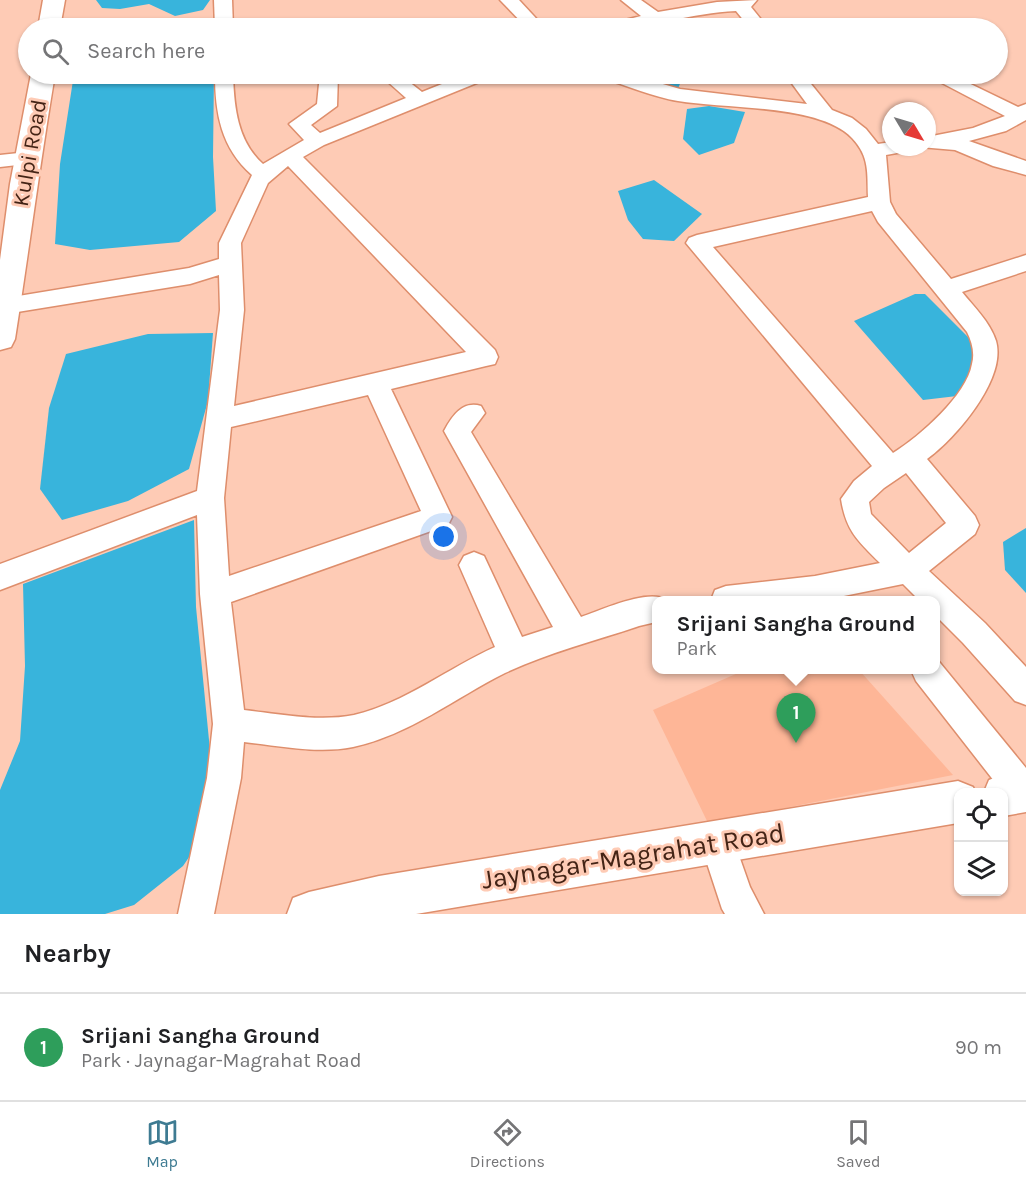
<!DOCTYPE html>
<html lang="en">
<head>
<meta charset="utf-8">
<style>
  body { margin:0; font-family:Karla,sans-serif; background:#f2f2f2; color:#202124 }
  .controls { position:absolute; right:18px; bottom:18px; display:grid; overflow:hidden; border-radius:12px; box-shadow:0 2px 4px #0004 }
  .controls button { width:54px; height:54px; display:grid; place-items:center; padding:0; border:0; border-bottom:2px solid #e0e0e0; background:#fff; color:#202124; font:30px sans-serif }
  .compass { position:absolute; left:882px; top:102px; width:54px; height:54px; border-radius:50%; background:#fff; box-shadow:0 2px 4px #0004; rotate:128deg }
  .you { position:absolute; left:444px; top:537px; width:21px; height:21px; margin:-15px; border:4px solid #fff; border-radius:50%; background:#1a73e8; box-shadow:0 0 0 9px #1a73e833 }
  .badge { display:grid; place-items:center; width:39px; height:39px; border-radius:50%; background:#3e7b92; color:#fff; font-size:20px; font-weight:700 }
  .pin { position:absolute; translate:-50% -50px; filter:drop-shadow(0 2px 3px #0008) }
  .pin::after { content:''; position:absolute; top:32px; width:21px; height:18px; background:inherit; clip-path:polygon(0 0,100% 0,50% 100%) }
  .popup { position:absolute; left:652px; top:596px; width:288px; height:78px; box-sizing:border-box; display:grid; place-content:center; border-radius:12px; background:#fff; filter:drop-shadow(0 2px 4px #0005); font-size:20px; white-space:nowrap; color:#757577 }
  .popup b { font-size:22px; color:#202124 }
  .popup::after { content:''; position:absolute; left:50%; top:100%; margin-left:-12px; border:12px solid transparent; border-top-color:#fff }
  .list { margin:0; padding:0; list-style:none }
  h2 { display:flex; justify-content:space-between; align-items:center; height:78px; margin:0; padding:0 24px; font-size:26px }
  h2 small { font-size:20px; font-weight:400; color:#757577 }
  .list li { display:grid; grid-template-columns:39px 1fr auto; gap:18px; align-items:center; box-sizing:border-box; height:108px; padding:0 24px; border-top:2px solid #e0e0e0 }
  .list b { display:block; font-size:22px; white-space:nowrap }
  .list p { margin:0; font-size:20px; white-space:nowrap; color:#757577 }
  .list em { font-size:20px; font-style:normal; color:#757577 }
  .icon { flex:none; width:33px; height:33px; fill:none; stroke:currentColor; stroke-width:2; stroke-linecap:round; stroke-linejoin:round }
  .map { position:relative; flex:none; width:1026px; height:914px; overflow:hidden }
  .search { position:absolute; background:#fff; box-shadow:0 2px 4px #0004; left:18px; right:18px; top:18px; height:66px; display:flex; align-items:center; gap:15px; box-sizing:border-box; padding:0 21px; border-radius:33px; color:#757577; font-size:22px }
  .sheet { height:186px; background:#fff }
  nav { display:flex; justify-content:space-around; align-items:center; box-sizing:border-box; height:84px; border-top:2px solid #e0e0e0; background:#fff; font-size:16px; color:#757577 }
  nav a { display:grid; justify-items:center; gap:3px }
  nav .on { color:#3e7b92 }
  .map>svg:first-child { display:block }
  .green { fill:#feb697 }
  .water { fill:#38b4dc }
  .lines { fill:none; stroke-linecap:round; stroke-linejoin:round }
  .minor-casing { stroke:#de8e6c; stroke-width:3 }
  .secondary-casing { stroke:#de8e6c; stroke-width:3 }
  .primary-casing { stroke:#de8e6c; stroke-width:3 }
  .minor { fill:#fff; fill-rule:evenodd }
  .secondary { fill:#fff; fill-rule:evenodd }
  .primary { fill:#fff; fill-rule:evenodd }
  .labels { text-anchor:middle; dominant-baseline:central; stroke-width:6; stroke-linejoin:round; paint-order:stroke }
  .street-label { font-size:22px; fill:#442416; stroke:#fecbb5 }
  .near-street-label { font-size:27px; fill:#442416; stroke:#fecbb5 }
</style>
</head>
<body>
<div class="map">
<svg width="1026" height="914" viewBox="0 0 1026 914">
  <rect width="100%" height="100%" fill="#fecbb5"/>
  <polygon class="green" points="745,670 859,670 953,775 708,823 653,710"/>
  <g class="water">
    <polygon points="96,0 210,0 203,10 175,16 149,4 120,9 102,8"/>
    <polygon points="74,74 214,74 213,157 216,211 179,242 90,250 55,244 60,164"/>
    <polygon points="619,74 684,74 677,91"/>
    <polygon points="709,106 745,112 734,143 699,155 683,139 687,109"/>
    <polygon points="654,180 702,214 674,241 643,239 628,220 618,191"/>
    <polygon points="915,294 925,294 973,342 977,359 957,396 923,400 854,321"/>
    <polygon points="213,333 208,401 189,469 128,501 62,520 40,489 49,408 66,354 148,334"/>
    <polygon points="194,520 196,607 213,781 202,838 183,866 134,905 105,914 0,914 0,790 20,741 25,666 23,584"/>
    <polygon points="1026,528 1026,593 1005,570 1003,542"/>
  </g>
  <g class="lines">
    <defs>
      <g id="minor">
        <polygon points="214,0 232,0 233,28 215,28"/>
        <polygon points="500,0 519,0 545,28 527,28"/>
        <path d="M 621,0 L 641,0 L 658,12 L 717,2 L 757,0 L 751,7 L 768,28 L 750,28 L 736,11 C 692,13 650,28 606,28 L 609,24 L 641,16 Z"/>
        <path d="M 215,74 L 233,74 C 234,106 237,141 263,164 L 304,140 L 289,124 L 317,104 L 320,74 L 338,74 L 337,106 L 311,125 L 320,133 L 406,98 L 379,74 L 399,74 L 422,92 L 467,74 L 491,74 L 489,78 L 324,145 L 303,157 L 495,350 L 498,357 L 495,364 L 486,366 L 391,389 L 452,517 L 448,525 L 231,602 L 244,710 C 279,714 319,722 354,715 C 405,703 448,668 495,647 L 459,565 L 464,556 L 474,552 L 484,556 L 522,637 L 553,627 L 444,431 C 452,416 463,400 481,406 L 485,413 L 471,432 L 581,617 C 602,610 648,588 667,600 L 656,600 L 656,622 L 639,626 C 595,641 547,653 505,673 C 455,698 409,735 353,747 C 319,754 279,746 244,742 L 241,778 L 214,914 L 178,914 L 207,778 L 213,724 L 200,594 L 197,515 L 0,590 L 0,564 L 197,491 L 220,310 L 219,275 L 190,284 L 5,314 L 0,313 L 0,299 L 189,268 L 219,259 L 219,243 L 252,175 C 221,148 215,113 215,74 ZM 288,166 L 466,352 L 234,406 L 244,310 L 241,243 L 268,183 ZM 368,395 L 421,511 L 229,576 L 224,498 L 231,427 Z"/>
        <path d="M 601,74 L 628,74 L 680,89 L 807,104 L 785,74 L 803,74 L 832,110 L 852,118 L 866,129 L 878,144 L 891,142 L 891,147 L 911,147 L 908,151 L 886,155 L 890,202 L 896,214 L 951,279 L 1026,255 L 1026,271 L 962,292 C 974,307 990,322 996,341 C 1007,379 955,439 927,459 L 975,516 L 979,525 L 975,534 L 929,571 L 985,623 L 1026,667 L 1026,705 L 1015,701 L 963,643 L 936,616 L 936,600 L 919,600 L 903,584 L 824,600 L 711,600 L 715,590 L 726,586 L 815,576 L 880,563 C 858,541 846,531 841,499 L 854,481 L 872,466 L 686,243 L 689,238 L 697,235 L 868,197 C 867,173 870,157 852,138 C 820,104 724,109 678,101 C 653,97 628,86 603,78 ZM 872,211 L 878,222 L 967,332 C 972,342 975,353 972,364 C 967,395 919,437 893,453 L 713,247 ZM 906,473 L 946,523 L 909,553 L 871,514 L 869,502 L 884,488 Z"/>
        <polygon points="950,74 1018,107 1026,104 1026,120 1006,131 969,141 1026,161 1026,175 993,166 955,150 920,147 927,147 927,137 973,128 1005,116 942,83 940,79 942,75"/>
        <polygon points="28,152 35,153 38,158 35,163 0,167 0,155"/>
        <polygon points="936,658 1026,768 1026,808 1012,804 916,681 911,670 936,670"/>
        <polygon points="718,824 730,830 750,887 764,914 725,914 722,909 700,842 706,830"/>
      </g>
      <g id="secondary">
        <polygon points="1026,770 1026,812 1004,816 1004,792 984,792 989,780 1004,774"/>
        <polygon points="958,781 973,787 975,792 958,792 958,823 416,914 287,914 293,898 309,892 379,876"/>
      </g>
      <g id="primary">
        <polygon points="43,0 65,0 60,28 38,28"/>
        <path d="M 31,74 L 55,74 C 40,162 29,251 15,339 L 11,347 L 0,350 L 0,260 L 10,184 Z"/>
      </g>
    </defs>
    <use href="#minor" class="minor-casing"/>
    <use href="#secondary" class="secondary-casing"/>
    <use href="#primary" class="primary-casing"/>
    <use href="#minor" class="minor"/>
    <use href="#secondary" class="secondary"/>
    <use href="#primary" class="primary"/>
  </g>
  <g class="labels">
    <g class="street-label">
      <text transform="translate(30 153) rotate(-80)">Kulpi Road</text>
    </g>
    <g class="near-street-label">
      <text transform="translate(633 856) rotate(-9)">Jaynagar-Magrahat Road</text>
    </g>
  </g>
</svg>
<div class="controls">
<button><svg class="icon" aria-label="locate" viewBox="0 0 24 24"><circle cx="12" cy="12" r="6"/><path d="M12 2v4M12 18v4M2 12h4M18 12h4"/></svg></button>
<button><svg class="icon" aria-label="layers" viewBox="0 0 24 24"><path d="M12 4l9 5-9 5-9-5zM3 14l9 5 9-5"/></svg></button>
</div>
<svg class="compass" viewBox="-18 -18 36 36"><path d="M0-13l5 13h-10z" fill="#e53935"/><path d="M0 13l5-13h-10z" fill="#757577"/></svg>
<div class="you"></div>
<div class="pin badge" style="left:796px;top:743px;background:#2e9e5b">1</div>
<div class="popup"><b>Srijani Sangha Ground</b>Park</div>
<div class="search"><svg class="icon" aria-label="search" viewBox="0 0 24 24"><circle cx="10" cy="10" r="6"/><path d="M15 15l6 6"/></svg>Search here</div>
</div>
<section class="sheet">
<h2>Nearby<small></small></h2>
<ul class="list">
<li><span class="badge" style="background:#2e9e5b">1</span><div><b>Srijani Sangha Ground</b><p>Park · Jaynagar-Magrahat Road</p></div><em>90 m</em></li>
</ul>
</section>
<nav>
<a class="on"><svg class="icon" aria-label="map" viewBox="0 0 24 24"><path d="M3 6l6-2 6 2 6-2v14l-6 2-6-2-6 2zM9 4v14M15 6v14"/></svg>Map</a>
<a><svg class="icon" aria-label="directions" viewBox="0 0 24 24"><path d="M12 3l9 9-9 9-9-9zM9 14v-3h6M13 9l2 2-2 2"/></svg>Directions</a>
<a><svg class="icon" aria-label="saved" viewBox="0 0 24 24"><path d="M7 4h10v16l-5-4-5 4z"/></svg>Saved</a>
</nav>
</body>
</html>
